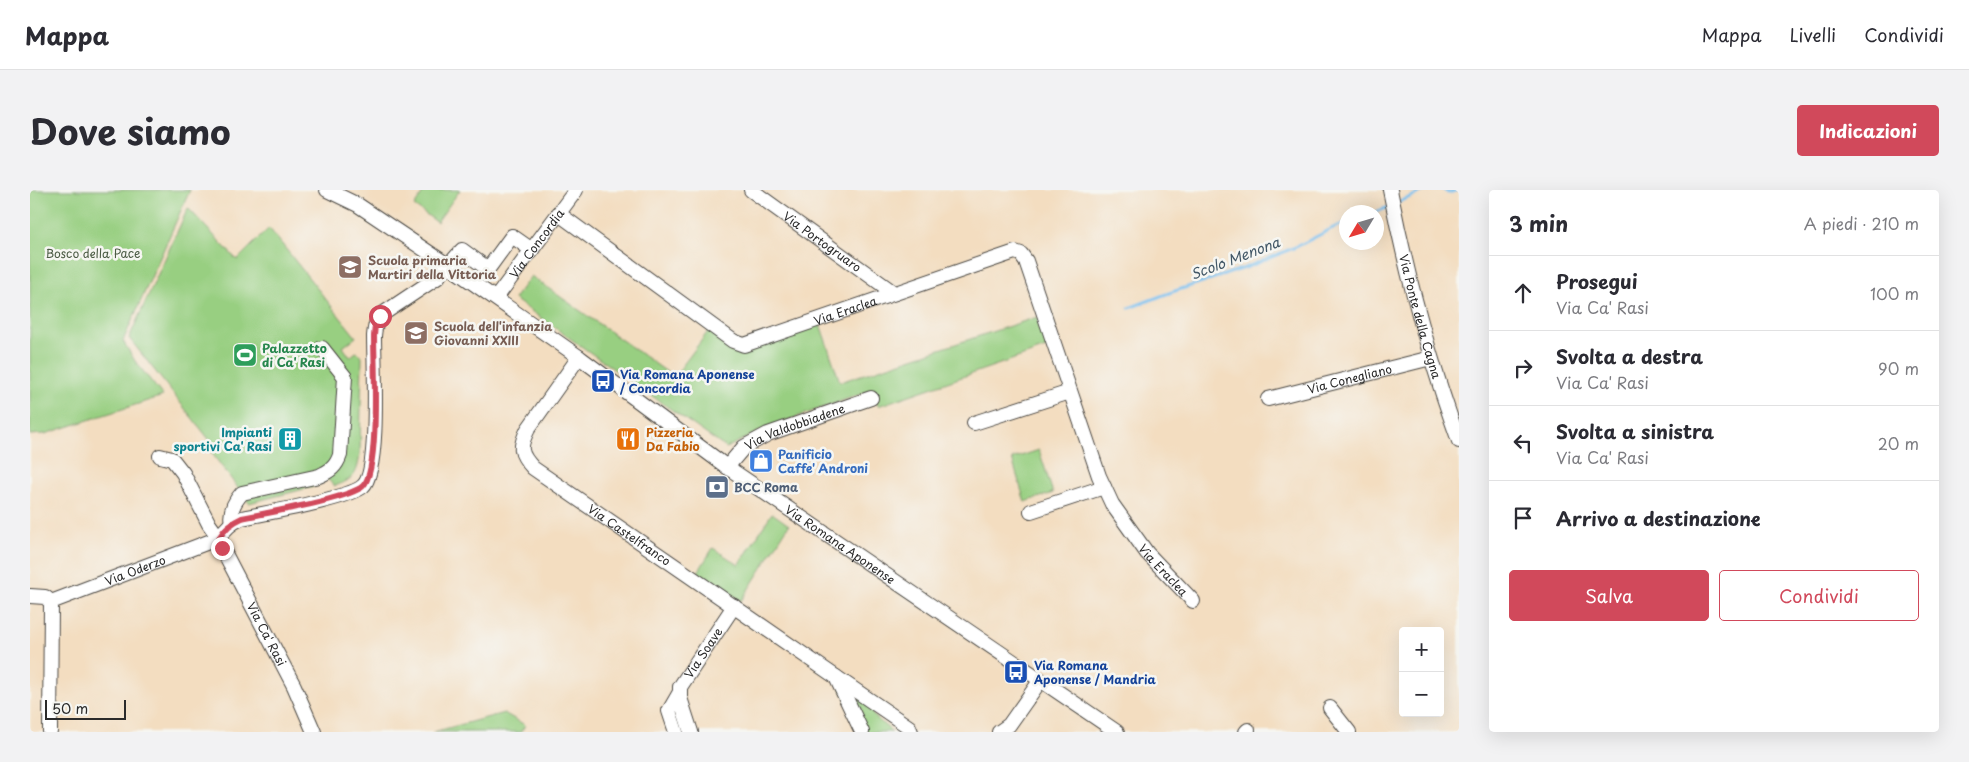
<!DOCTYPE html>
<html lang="it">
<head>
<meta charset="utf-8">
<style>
  body { margin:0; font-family:"Playpen Sans",sans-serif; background:#f2f2f3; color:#2b2b33 }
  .controls { position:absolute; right:15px; bottom:15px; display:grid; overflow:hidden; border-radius:5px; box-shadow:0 5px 20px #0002 }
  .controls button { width:45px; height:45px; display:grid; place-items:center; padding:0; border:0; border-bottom:1px solid #e1e1e2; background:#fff; color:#2b2b33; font:25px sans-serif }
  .compass { position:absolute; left:1309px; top:15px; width:45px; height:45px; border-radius:50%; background:#fff; box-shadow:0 5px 20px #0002; rotate:232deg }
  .scale { position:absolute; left:15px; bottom:12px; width:81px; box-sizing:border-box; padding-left:5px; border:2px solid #2b2b2b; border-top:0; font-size:14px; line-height:18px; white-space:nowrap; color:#2b2b2b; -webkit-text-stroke:4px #f6f6f2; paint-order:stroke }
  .stop { position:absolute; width:15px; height:15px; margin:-11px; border:4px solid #d1495b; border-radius:50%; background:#fff }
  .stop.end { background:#d1495b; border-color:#fff; box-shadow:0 1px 5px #0008 }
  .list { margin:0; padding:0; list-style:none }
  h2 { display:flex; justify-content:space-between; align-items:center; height:65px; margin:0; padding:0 20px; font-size:21px }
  h2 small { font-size:16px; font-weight:400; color:#7c7c81 }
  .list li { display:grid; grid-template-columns:32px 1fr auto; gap:15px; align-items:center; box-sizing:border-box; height:75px; padding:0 20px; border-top:1px solid #e1e1e2 }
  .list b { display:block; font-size:19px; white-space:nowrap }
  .list p { margin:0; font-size:16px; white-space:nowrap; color:#7c7c81 }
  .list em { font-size:16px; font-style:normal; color:#7c7c81 }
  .actions { display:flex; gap:10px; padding:15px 20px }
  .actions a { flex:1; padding:11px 0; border:1px solid #d1495b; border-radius:5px; text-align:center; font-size:18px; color:#d1495b }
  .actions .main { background:#d1495b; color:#fff }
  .icon { flex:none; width:28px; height:28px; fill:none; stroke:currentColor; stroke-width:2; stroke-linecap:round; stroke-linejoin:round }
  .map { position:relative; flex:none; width:1429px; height:542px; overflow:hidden; border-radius:5px }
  header { display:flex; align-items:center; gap:30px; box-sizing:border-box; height:70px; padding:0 25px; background:#fff; border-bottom:1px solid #e1e1e2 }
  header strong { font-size:24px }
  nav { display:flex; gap:28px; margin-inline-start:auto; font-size:18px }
  .intro { display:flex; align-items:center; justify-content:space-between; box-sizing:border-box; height:120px; padding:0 30px }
  h1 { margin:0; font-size:35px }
  .button { padding:12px 22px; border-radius:5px; background:#d1495b; color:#fff; font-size:18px; font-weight:700 }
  main { display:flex; gap:30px; padding:0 30px }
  aside { flex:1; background:#fff; border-radius:5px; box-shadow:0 5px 20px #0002 }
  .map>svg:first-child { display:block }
  .green { fill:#98cf81; stroke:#627d56 }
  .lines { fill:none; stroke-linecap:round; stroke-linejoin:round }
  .stream { stroke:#77bfef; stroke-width:3 }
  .minor-casing { stroke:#494641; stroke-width:16 }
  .minor { stroke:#fff; stroke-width:14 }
  .route { stroke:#d1495b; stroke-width:6 }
  .labels { text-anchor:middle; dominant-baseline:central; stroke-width:5; stroke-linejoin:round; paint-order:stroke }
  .street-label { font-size:12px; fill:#2b2b2b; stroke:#f6f6f2 }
  .park-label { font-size:12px; fill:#4c5c45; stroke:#f6f6f2 }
  .education-label { font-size:12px; font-weight:bold; fill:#785e54; stroke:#f6f6f2; text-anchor:start }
  .leisure-label { font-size:12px; font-weight:bold; fill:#27864d; stroke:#f6f6f2; text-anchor:start }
  .transit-label { font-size:12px; font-weight:bold; fill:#164399; stroke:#f6f6f2; text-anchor:start }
  .culture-label { font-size:12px; font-weight:bold; fill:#0d838f; stroke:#f6f6f2; text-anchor:end }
  .food-label { font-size:12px; font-weight:bold; fill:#c56008; stroke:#f6f6f2; text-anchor:start }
  .shop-label { font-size:12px; font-weight:bold; fill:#366cbe; stroke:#f6f6f2; text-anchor:start }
  .service-label { font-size:12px; font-weight:bold; fill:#4e5e75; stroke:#f6f6f2; text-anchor:start }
  .water-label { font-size:14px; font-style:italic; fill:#425766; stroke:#f6f6f2 }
</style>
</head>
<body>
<header>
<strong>Mappa</strong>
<nav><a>Mappa</a><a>Livelli</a><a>Condividi</a></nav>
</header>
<div class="intro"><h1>Dove siamo</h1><a class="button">Indicazioni</a></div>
<main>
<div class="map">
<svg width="1429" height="542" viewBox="0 0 1429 542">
  <rect width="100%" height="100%" fill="#f6f6f2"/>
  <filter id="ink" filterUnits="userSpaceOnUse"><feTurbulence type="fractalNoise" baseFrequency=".02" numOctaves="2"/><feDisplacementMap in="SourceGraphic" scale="10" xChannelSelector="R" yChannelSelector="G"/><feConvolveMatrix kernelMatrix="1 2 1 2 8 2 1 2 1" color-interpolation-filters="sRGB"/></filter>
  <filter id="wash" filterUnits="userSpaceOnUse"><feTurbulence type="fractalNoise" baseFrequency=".0096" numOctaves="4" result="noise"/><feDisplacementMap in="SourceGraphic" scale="20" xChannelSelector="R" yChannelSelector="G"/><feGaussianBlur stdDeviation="1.12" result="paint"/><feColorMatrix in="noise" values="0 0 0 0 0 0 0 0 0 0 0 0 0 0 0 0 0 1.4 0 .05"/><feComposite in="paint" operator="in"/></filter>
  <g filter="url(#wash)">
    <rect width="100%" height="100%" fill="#f3ddc0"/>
    <g class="green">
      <polygon points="0,0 160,0 93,151 105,171 133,206 15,244 0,245"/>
      <polygon points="395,0 430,0 407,32 384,16"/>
      <path d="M 158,18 L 207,70 L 239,38 L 326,147 L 313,157 L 320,167 L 326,162 L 332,166 L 330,264 C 327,285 324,289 305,296 L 297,289 L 286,296 L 219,313 L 178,258 L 182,253 L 99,148 Z"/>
      <polygon points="501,86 644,187 680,139 702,156 790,134 810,192 1007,127 1019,157 848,216 842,200 736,238 696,258 484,109"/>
      <polygon points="1009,260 1023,303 995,312 982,269"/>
      <polygon points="742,323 759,335 711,411 668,382 683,358 709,375"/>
      <polygon points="806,487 849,516 842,524 862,542 832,542"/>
      <polygon points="474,523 495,535 491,542 403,542"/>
    </g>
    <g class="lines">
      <g class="stream">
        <polyline points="1414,0 1418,3 1429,0"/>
        <polyline points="1367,13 1396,0"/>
        <polyline points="1346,22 1359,17"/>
        <polyline points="1099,118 1139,103 1215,78 1268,56 1303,38 1316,33"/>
      </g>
    </g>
  </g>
  <g filter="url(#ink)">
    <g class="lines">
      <defs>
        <g id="minor">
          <path id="s1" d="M 297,0 L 328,15 L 416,74 L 549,167 L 697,277 L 1087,542"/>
          <path id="s2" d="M 721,0 L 864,103"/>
          <path id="s3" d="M 1360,0 C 1377,86 1399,169 1429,251"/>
          <path id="s4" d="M 529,24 L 703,151 L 714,155 L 985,62 L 991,64 L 996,71 L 1069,286 L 1082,314 L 1117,363 L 1163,411"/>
          <polyline points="418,76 432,60 458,79 482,46 502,60"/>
          <path id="s5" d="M 466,108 L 546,0"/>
          <path id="s6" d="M 549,167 L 498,239 C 489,257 489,263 503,278 L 806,487 L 832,542"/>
          <path id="s7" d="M 1238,209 L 1401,168"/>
          <polyline points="944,233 1040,202"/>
          <path id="s8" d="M 130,266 L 142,269 L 153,283 L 179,334 L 189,348 L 192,358 L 264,496 L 284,542"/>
          <path id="s9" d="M 697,277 L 714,257 L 738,244 L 841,208"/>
          <polyline points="1001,321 1074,297"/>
          <path d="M 202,333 C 199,321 204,312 212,303 L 289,286 C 300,281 306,277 310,265 L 315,187 L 292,158"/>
          <path d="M 189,348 C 195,338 201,333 212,328 C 235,323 319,309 333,296 C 350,281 344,173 344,146 C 345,136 346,129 354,123 L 408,87 L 416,74"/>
          <polyline points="0,406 15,407 21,412"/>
          <polyline points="806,487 879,537 881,542"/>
          <polyline points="1300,518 1319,542"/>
          <path id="s10" d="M 20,542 L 21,412 L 189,348"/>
          <polyline points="646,542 639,521 650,502"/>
          <path id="s11" d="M 661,542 L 650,508 L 650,497 L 704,416"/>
          <polyline points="969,542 979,535 1010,491"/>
          <polyline points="1216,542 1218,540"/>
        </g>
      </defs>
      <use href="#minor" class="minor-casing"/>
      <use href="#minor" class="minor"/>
    </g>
  </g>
  <g class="lines" filter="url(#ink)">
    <path class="route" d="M 192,358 L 189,348 C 195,338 201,333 212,328 C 235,323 319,309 333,296 C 350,280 344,173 344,146 L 345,135 L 350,126"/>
  </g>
  <defs>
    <symbol id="school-square" viewBox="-11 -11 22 22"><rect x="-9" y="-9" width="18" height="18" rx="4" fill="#8d6e63" stroke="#f6f6f2"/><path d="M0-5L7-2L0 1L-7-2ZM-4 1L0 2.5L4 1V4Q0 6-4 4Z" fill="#fff"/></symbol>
    <symbol id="stadium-square" viewBox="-11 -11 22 22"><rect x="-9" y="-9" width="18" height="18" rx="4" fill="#2e9e5b" stroke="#f6f6f2"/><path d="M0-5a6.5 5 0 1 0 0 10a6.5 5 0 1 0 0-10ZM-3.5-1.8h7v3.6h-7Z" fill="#fff"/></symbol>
    <symbol id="bus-square" viewBox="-11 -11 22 22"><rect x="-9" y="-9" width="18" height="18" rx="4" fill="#1a4fb4" stroke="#f6f6f2"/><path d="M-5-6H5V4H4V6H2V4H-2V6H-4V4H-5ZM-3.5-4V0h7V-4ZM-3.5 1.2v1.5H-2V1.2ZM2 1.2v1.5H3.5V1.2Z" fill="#fff"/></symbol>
    <symbol id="building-square" viewBox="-11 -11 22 22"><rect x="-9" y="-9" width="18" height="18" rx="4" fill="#0f9aa8" stroke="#f6f6f2"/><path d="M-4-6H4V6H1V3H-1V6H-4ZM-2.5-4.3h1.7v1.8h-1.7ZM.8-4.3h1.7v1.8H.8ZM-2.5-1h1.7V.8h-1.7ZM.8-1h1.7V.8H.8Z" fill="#fff"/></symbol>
    <symbol id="restaurant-square" viewBox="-11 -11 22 22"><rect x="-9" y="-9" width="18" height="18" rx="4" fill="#e8710a" stroke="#f6f6f2"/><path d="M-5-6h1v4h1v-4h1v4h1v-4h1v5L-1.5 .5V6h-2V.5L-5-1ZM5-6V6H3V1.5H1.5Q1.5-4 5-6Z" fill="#fff"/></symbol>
    <symbol id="shop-square" viewBox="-11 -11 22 22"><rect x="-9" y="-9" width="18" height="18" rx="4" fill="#3f7fe0" stroke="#f6f6f2"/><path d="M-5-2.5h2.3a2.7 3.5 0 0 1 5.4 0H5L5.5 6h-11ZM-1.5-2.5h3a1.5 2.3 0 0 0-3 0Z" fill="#fff"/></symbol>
    <symbol id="bank-square" viewBox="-11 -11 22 22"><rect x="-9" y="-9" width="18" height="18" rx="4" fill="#5c6f8a" stroke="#f6f6f2"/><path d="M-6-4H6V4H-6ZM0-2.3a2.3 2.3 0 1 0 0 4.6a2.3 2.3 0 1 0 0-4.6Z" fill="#fff"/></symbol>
  </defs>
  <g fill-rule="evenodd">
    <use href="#school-square" x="306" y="63" width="28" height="28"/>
    <use href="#school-square" x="372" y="129" width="28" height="28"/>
    <use href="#stadium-square" x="201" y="151" width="28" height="28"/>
    <use href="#bus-square" x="559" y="177" width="28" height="28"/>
    <use href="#building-square" x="246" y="235" width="28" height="28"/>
    <use href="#restaurant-square" x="584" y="235" width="28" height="28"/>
    <use href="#shop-square" x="717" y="257" width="28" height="28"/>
    <use href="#bank-square" x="673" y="283" width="28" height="28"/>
    <use href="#bus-square" x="972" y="468" width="28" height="28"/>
  </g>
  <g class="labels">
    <g class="street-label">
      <text stroke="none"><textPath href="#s2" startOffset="88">Via Portogruaro</textPath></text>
      <text stroke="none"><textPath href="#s5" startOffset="68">Via Concordia</textPath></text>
      <text stroke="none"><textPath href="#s4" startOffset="334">Via Eraclea</textPath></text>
      <text stroke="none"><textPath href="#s3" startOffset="130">Via Ponte della Cagna</textPath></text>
      <text stroke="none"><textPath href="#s7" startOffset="84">Via Conegliano</textPath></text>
      <text stroke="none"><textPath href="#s9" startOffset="81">Via Valdobbiadene</textPath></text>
      <text stroke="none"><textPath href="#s6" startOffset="249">Via Castelfranco</textPath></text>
      <text stroke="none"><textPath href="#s1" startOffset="624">Via Romana Aponense</textPath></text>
      <text stroke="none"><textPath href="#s10" startOffset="220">Via Oderzo</textPath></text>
      <text stroke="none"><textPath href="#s4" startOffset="870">Via Eraclea</textPath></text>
      <text stroke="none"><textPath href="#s8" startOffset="212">Via Ca' Rasi</textPath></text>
      <text stroke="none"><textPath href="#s11" startOffset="88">Via Soave</textPath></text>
    </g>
    <g class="park-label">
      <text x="63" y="63">Bosco della Pace</text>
    </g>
    <g class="education-label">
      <text x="338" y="70">Scuola primaria<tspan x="338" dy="14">Martiri della Vittoria</tspan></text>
      <text x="404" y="136">Scuola dell'infanzia<tspan x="404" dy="14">Giovanni XXIII</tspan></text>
    </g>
    <g class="leisure-label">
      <text x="232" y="158">Palazzetto<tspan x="232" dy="14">di Ca' Rasi</tspan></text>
    </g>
    <g class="transit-label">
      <text x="590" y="184">Via Romana Aponense<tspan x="590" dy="14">/ Concordia</tspan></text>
      <text x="1004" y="475">Via Romana<tspan x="1004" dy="14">Aponense / Mandria</tspan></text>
    </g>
    <g class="culture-label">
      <text x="242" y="242">Impianti<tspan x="242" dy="14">sportivi Ca' Rasi</tspan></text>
    </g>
    <g class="food-label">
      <text x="616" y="242">Pizzeria<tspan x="616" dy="14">Da Fabio</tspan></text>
    </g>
    <g class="shop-label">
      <text x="748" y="264">Panificio<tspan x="748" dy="14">Caffe' Androni</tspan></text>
    </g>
    <g class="service-label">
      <text x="704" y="297">BCC Roma</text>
    </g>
    <g class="water-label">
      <text transform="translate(1205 68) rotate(-21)">Scolo Menona</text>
    </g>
  </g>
</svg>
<div class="controls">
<button>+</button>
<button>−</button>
</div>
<svg class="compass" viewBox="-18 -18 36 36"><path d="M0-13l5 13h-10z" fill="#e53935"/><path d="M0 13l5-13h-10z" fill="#7c7c81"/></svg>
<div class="scale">50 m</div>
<div class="stop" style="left:350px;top:126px"></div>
<div class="stop end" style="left:192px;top:358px"></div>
</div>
<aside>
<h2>3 min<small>A piedi · 210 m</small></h2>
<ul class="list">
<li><svg class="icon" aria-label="ahead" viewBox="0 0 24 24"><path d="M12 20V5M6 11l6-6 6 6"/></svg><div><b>Prosegui</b><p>Via Ca' Rasi</p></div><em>100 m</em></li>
<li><svg class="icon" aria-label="right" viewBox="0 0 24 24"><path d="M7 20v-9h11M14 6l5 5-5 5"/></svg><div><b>Svolta a destra</b><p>Via Ca' Rasi</p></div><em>90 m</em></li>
<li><svg class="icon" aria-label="left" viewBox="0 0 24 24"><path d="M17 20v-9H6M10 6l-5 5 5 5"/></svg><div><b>Svolta a sinistra</b><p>Via Ca' Rasi</p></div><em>20 m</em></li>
<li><svg class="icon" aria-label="arrive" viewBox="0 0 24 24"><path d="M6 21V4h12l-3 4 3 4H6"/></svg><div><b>Arrivo a destinazione</b></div></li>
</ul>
<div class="actions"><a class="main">Salva</a><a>Condividi</a></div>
</aside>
</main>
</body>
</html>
